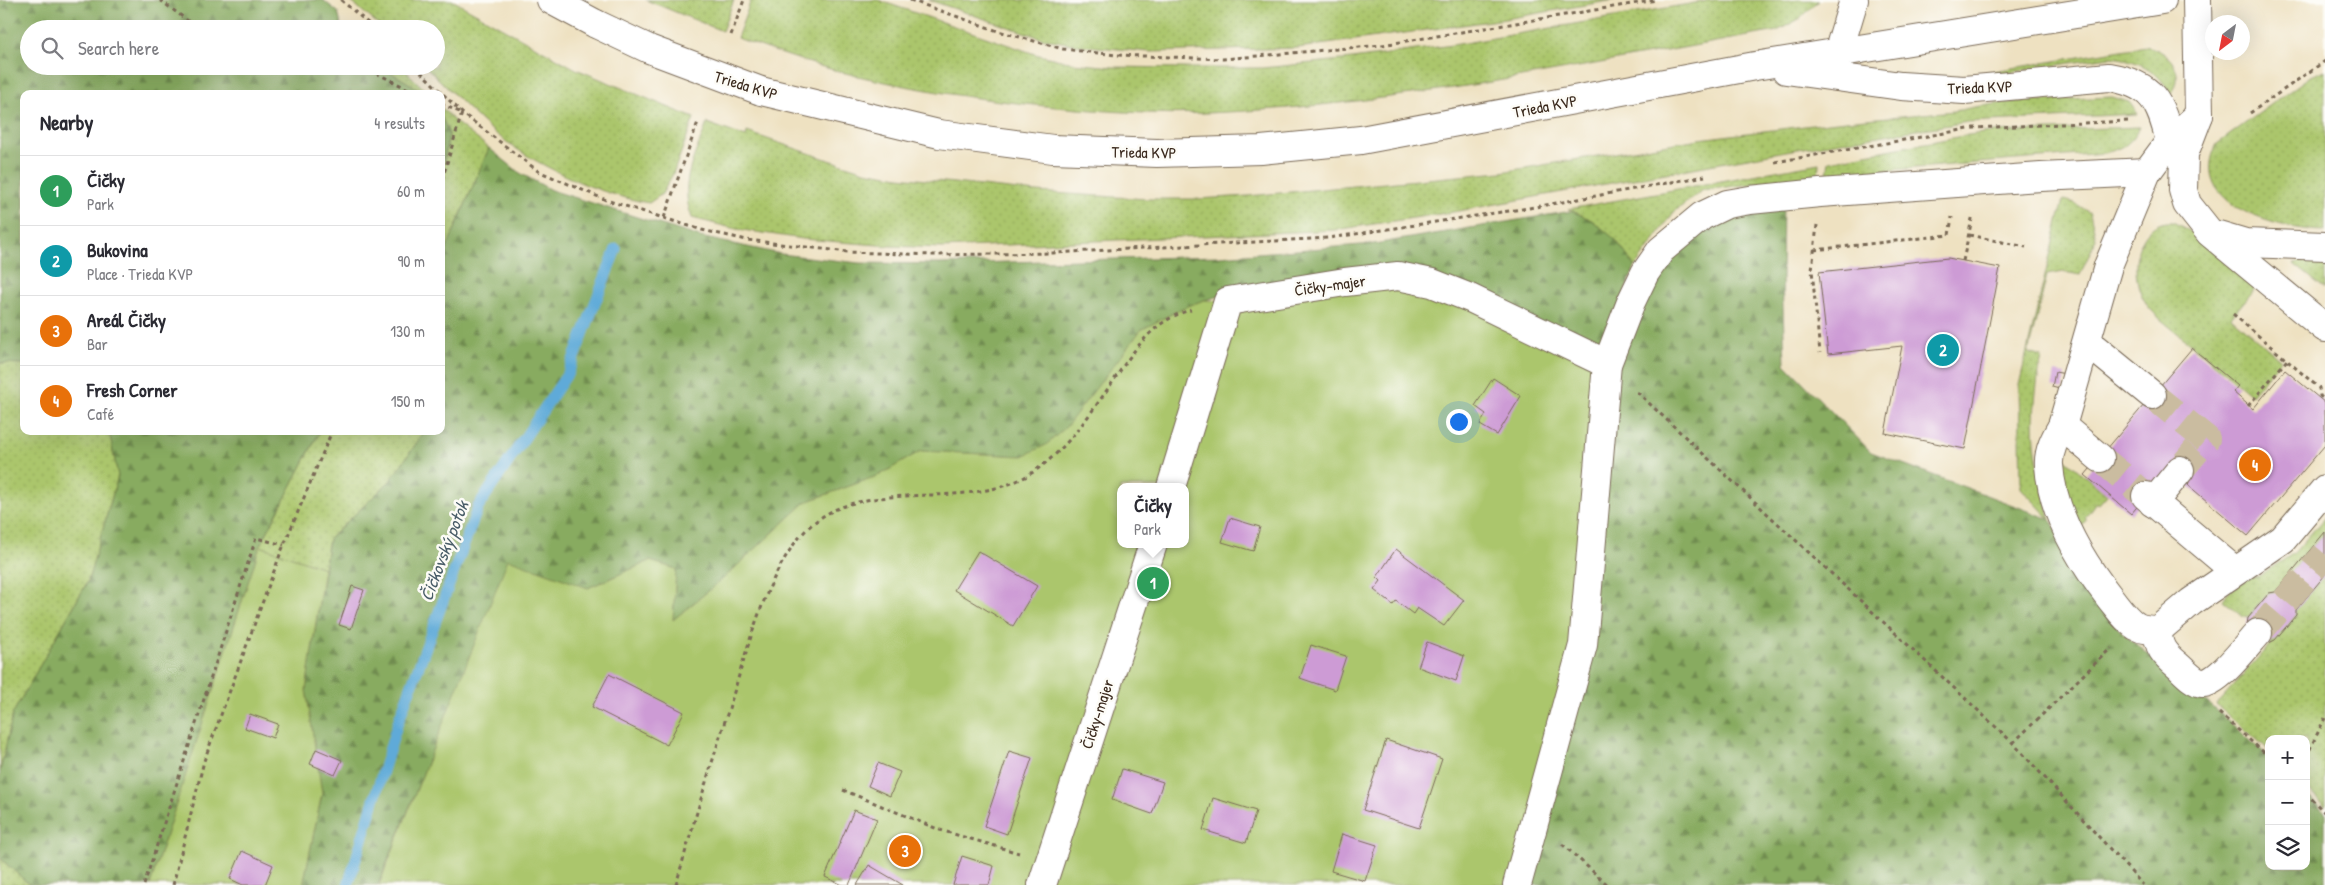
<!DOCTYPE html>
<html lang="en">
<head>
<meta charset="utf-8">
<style>
  body { margin:0; font-family:"Patrick Hand",sans-serif; background:#f2f2f3; color:#2b2b33 }
  .controls { position:absolute; right:15px; bottom:15px; display:grid; overflow:hidden; border-radius:10px; box-shadow:0 5px 20px #0002 }
  .controls button { width:45px; height:45px; display:grid; place-items:center; padding:0; border:0; border-bottom:1px solid #e1e1e2; background:#fff; color:#2b2b33; font:25px sans-serif }
  .compass { position:absolute; left:2205px; top:15px; width:45px; height:45px; border-radius:50%; background:#fff; box-shadow:0 5px 20px #0002; rotate:212deg }
  .you { position:absolute; left:1458px; top:421px; width:18px; height:18px; margin:-12px; border:4px solid #fff; border-radius:50%; background:#1a73e8; box-shadow:0 0 0 8px #1a73e833 }
  .badge { display:grid; place-items:center; width:32px; height:32px; border-radius:50%; background:#b5179e; color:#fff; font-size:16px; font-weight:700 }
  .pin { position:absolute; translate:-50% -50%; border:2px solid #fff; box-shadow:0 1px 5px #0006 }
  .popup { position:absolute; left:1117px; top:483px; width:72px; height:65px; box-sizing:border-box; display:grid; place-content:center; border-radius:10px; background:#fff; filter:drop-shadow(0 1px 4px #0005); font-size:16px; white-space:nowrap; color:#7c7c81 }
  .popup b { font-size:19px; color:#2b2b33 }
  .popup::after { content:''; position:absolute; left:50%; top:100%; margin-left:-10px; border:10px solid transparent; border-top-color:#fff }
  .list { margin:0; padding:0; list-style:none }
  h2 { display:flex; justify-content:space-between; align-items:center; height:65px; margin:0; padding:0 20px; font-size:21px }
  h2 small { font-size:16px; font-weight:400; color:#7c7c81 }
  .list li { display:grid; grid-template-columns:32px 1fr auto; gap:15px; align-items:center; box-sizing:border-box; height:70px; padding:0 20px; border-top:1px solid #e1e1e2 }
  .list b { display:block; font-size:19px; white-space:nowrap }
  .list p { margin:0; font-size:16px; white-space:nowrap; color:#7c7c81 }
  .list em { font-size:16px; font-style:normal; color:#7c7c81 }
  .icon { flex:none; width:28px; height:28px; fill:none; stroke:currentColor; stroke-width:2; stroke-linecap:round; stroke-linejoin:round }
  .map { position:relative; flex:none; width:2325px; height:885px; overflow:hidden }
  .search { position:absolute; background:#fff; box-shadow:0 5px 20px #0002; left:20px; top:20px; width:425px; height:55px; display:flex; align-items:center; gap:12px; box-sizing:border-box; padding:0 18px; border-radius:28px; color:#7c7c81; font-size:19px }
  .panel { position:absolute; background:#fff; box-shadow:0 5px 20px #0002; left:20px; top:90px; width:425px; height:345px; border-radius:10px }
  .map>svg:first-child { display:block }
  .grass { fill:url(#grass-dots); stroke:#737845 }
  .forest { fill:url(#forest-firs); stroke:#626a3f }
  .garden { fill:#abc66c; stroke:#737845; fill-rule:evenodd }
  .lines { fill:none; stroke-linecap:round; stroke-linejoin:round }
  .stream { stroke:#5faad8; stroke-width:11 }
  .building { fill:#cd9bd5 }
  .minor-tunnel { stroke:#cabca0; stroke-width:28; stroke-dasharray:28 14; stroke-linecap:butt }
  .minor-casing { stroke:#7a6a57; stroke-width:30 }
  .path { stroke:#7a6a57; stroke-width:3; stroke-dasharray:4 4; stroke-linecap:butt }
  .minor { stroke:#fff; stroke-width:28 }
  .minor-bridge-casing { stroke:#7a6a57; stroke-width:30; stroke-linecap:butt }
  .minor-bridge { stroke:#fff; stroke-width:28 }
  .labels { text-anchor:middle; dominant-baseline:central; stroke-width:5; stroke-linejoin:round; paint-order:stroke }
  .street-label { font-size:16px; fill:#3b2a1e; stroke:#fdfcf7 }
  .water-label { font-size:18px; font-style:italic; fill:#495d68; stroke:#fdfcf7 }
</style>
</head>
<body>
<div class="map">
<svg width="2325" height="885" viewBox="0 0 2325 885">
  <defs>
    <pattern id="grass-dots" width="8" height="8" patternUnits="userSpaceOnUse" patternTransform="scale(1.25)"><rect width="8" height="8" fill="#abc66c"/><path d="M2 2h.1M6 6h.1" fill="none" stroke="#94aa5d" stroke-width="1.8" stroke-linecap="round"/></pattern>
    <pattern id="forest-firs" width="22" height="20" patternUnits="userSpaceOnUse" patternTransform="scale(1.25)"><rect width="22" height="20" fill="#88ab60"/><path d="M5 1l3.5 6h-7zM16 11l3.5 6h-7z" fill="#708b4f"/></pattern>
  </defs>
  <rect width="100%" height="100%" fill="#fdfcf7"/>
  <filter id="ink" filterUnits="userSpaceOnUse"><feTurbulence type="fractalNoise" baseFrequency=".02" numOctaves="2"/><feDisplacementMap in="SourceGraphic" scale="10" xChannelSelector="R" yChannelSelector="G"/><feConvolveMatrix kernelMatrix="1 2 1 2 8 2 1 2 1" color-interpolation-filters="sRGB"/></filter>
  <filter id="wash" filterUnits="userSpaceOnUse"><feTurbulence type="fractalNoise" baseFrequency=".0096" numOctaves="4" result="noise"/><feDisplacementMap in="SourceGraphic" scale="20" xChannelSelector="R" yChannelSelector="G"/><feGaussianBlur stdDeviation="1.12" result="paint"/><feColorMatrix in="noise" values="0 0 0 0 0 0 0 0 0 0 0 0 0 0 0 0 0 1.4 0 .05"/><feComposite in="paint" operator="in"/></filter>
  <g filter="url(#wash)">
    <rect width="100%" height="100%" fill="#eee1c1"/>
    <g class="grass">
      <path d="M 349,0 L 452,0 L 576,69 L 694,118 L 673,174 L 662,194 L 649,203 C 600,195 533,165 494,132 C 470,112 448,88 425,66 L 436,66 L 436,29 L 384,29 Z"/>
      <polygon points="646,0 734,0 722,31"/>
      <path d="M 751,0 L 878,0 L 1035,54 L 1073,63 L 1113,67 L 1184,68 L 1262,68 L 1352,59 L 1459,44 L 1712,0 L 1819,0 L 1801,18 L 1777,31 C 1587,64 1399,106 1206,113 C 1163,115 1121,112 1078,109 C 1004,103 931,93 858,76 C 817,67 777,52 737,38 Z"/>
      <polygon points="929,0 1614,0 1505,19 1298,48 1150,52 1077,45 1041,38"/>
      <path d="M 2146,46 C 2162,49 2179,62 2177,80 C 2177,85 2173,91 2171,95 C 2158,69 2136,59 2109,57 L 1974,78 L 1970,75 Z"/>
      <polygon points="380,66 401,66 429,94 427,94"/>
      <path d="M 2325,70 L 2325,231 C 2281,230 2185,206 2217,144 L 2309,77 Z"/>
      <path d="M 2112,97 L 2129,102 L 2138,114 L 1968,122 L 1797,149 L 1453,212 L 1335,230 L 942,248 L 890,246 L 803,239 L 736,229 L 692,218 C 678,182 695,157 707,123 L 746,137 L 747,132 L 826,159 L 865,171 L 899,177 L 1037,192 L 1147,199 L 1198,199 L 1248,196 L 1501,172 L 1699,139 L 1845,121 L 1955,111 C 2006,99 2060,100 2112,97 Z"/>
      <polygon points="441,107 454,121 489,148 441,262 441,177 449,134 441,116"/>
      <path d="M 2140,127 C 2129,145 2125,148 2104,153 L 1827,175 L 1829,161 L 1968,135 L 1991,132 Z"/>
      <polygon points="1819,163 1818,176 1703,190 1674,212 1635,267 1593,221 1569,209"/>
      <path d="M 2063,200 L 2075,203 L 2090,213 L 2096,239 L 2080,275 L 2064,272 L 2047,275 L 2028,353 L 2042,357 C 2035,390 2031,424 2037,458 C 2040,478 2046,498 2050,519 L 2021,488 L 2019,385 Z"/>
      <path d="M 2173,222 L 2188,230 L 2253,285 L 2254,290 L 2231,317 L 2281,360 L 2251,395 C 2228,375 2204,355 2181,336 C 2168,325 2151,314 2143,298 C 2135,282 2133,259 2141,243 C 2148,229 2157,221 2173,222 Z"/>
      <polygon points="2302,260 2325,263 2325,289 2294,264"/>
      <polygon points="0,363 24,364 24,431 109,431 118,476 88,581 13,713 0,772"/>
      <polygon points="320,431 425,431 390,481 329,539 324,568 260,546"/>
      <polygon points="2057,452 2107,495 2099,504 2096,502 2085,517 2087,519 2079,529 2073,520"/>
      <polygon points="2325,517 2325,532 2275,592 2269,593 2248,618 2242,616 2223,600 2228,592 2249,578 2259,576 2294,553"/>
      <polygon points="2325,575 2325,807 2306,786 2306,739 2269,739 2269,750 2216,705 2296,615 2296,610"/>
      <polygon points="0,858 30,885 0,885"/>
    </g>
    <g class="forest">
      <polygon points="0,0 323,0 338,12 342,29 29,29 29,66 380,66 427,94 24,94 24,364 0,363"/>
      <polygon points="441,116 449,134 441,177"/>
      <polygon points="489,148 520,173 551,190 700,237 781,254 859,263 939,264 1219,256 1374,244 1572,211 1593,221 1616,240 1635,267 1600,352 1269,285 1204,300 1183,308 1141,330 1066,428 1046,445 1024,456 921,451 880,475 806,502 724,578 673,620 676,569 650,561 588,588 509,560 378,885 303,885 322,794 306,690 329,539 390,481 425,431 441,431 441,262"/>
      <polygon points="1783,196 1782,278 1785,364 1871,452 2050,519 2110,617 2125,635 2214,708 2269,757 2269,866 2306,866 2306,793 2325,813 2325,885 1517,885 1607,364 1682,230"/>
      <polygon points="109,431 320,431 260,546 150,885 30,885 0,858 0,772 13,713 88,581 118,476"/>
    </g>
    <g class="garden">
      <path d="M 1398,276 L 1607,364 L 1583,645 L 1517,885 L 379,885 L 508,559 L 588,588 L 650,561 L 676,569 L 673,620 L 724,578 L 806,502 L 880,475 L 921,451 L 1023,456 L 1046,445 L 1066,427 L 1141,330 L 1183,308 L 1204,300 L 1228,301 ZM 1120,487 L 1186,487 L 1186,544 L 1120,544 Z"/>
      <polygon points="260,546 324,568 306,690 322,793 303,885 150,885"/>
    </g>
    <g class="lines">
      <polyline class="stream" points="348,885 398,722 478,507 568,373 616,249"/>
    </g>
    <g id="blocks">
      <g class="building">
        <polygon points="1948,258 2000,268 1965,449 1885,433 1902,346 1828,354 1819,272"/>
        <polygon points="2192,348 2238,386 2233,392 2253,409 2285,370 2325,403 2325,445 2248,536 2188,485 2190,479 2146,496 2131,514 2085,475"/>
        <polygon points="2055,372 2066,374 2063,390 2052,387"/>
        <polygon points="1493,378 1521,396 1497,435 1480,425 1486,414 1475,406"/>
        <polygon points="1230,518 1260,527 1253,551 1222,542"/>
        <polygon points="2325,532 2325,575 2296,610 2296,615 2275,640 2269,643 2247,625 2248,618 2269,593 2275,592"/>
        <polygon points="1396,549 1464,600 1444,626 1417,608 1413,614 1396,601 1393,605 1374,590 1381,581 1377,577"/>
        <polygon points="978,551 1037,586 1013,626 954,590"/>
        <polygon points="352,586 364,590 351,629 339,625"/>
        <polygon points="1427,642 1464,656 1456,681 1418,667"/>
        <polygon points="1311,645 1346,656 1335,690 1300,678"/>
        <polygon points="609,674 684,712 667,745 592,707"/>
        <polygon points="250,714 278,724 273,738 245,728"/>
        <polygon points="1386,740 1442,759 1419,828 1363,810"/>
        <polygon points="316,749 342,760 335,775 310,764"/>
        <polygon points="1009,751 1032,758 1007,834 984,826"/>
        <polygon points="878,763 900,772 890,796 868,786"/>
        <polygon points="1122,769 1163,782 1152,814 1112,800"/>
        <polygon points="1213,798 1256,811 1246,843 1203,830"/>
        <polygon points="854,810 877,819 849,885 843,885 825,877"/>
        <polygon points="1342,834 1377,845 1365,881 1331,871"/>
        <polygon points="242,851 273,865 265,885 243,885 230,879"/>
        <polygon points="962,856 994,866 989,885 953,885"/>
        <polygon points="869,865 903,885 857,885"/>
      </g>
    </g>
  </g>
  <g filter="url(#ink)">
    <use href="#blocks" fill-opacity="0" stroke="#7a6a57" stroke-width="1"/>
    <g class="lines">
      <g class="minor-tunnel">
        <polyline points="2152,395 2206,439 2180,470"/>
        <polyline points="2100,458 2146,496"/>
        <polyline points="2258,633 2325,554"/>
      </g>
      <defs>
        <g id="minor">
          <polyline points="551,0 596,24"/>
          <polyline points="2197,0 2199,115"/>
          <polyline points="1838,53 1854,0"/>
          <path d="M 1786,70 L 1901,86 L 1964,90 L 2109,77 C 2153,84 2160,102 2170,141"/>
          <polyline points="761,91 939,134 1053,149 1157,153 1261,150 1361,140 1755,66 2162,0"/>
          <polyline points="2218,235 2245,243 2325,246"/>
          <path d="M 2325,328 L 2210,233 L 2187,204 L 2183,190 L 2184,154 L 2199,115 L 2170,141 L 2147,172 L 2108,266 L 2062,426 C 2055,438 2048,451 2049,465 C 2052,514 2081,561 2110,598 C 2118,608 2125,619 2136,626 C 2143,630 2150,630 2158,630 L 2191,602 L 2283,539 L 2325,489"/>
          <polyline points="2087,342 2152,395"/>
          <polyline points="2062,426 2100,458"/>
          <polyline points="1171,487 1228,301 1345,282 1398,276 1432,283 1470,298 1607,364"/>
          <polyline points="2146,496 2235,571"/>
          <polyline points="2153,503 2180,470"/>
          <path d="M 2158,630 C 2157,647 2165,655 2177,665 C 2184,671 2193,682 2202,683 C 2216,686 2248,644 2258,633"/>
          <polyline points="1042,885 1153,544"/>
          <polyline points="1517,885 1583,645 1607,364 1631,302 1645,273 1661,250 1702,216 1727,204 1750,200 1820,193 2041,177 2147,172"/>
        </g>
      </defs>
      <use href="#minor" class="minor-casing"/>
      <g class="path">
        <polyline points="160,0 188,21 220,27 271,29"/>
        <polyline points="341,0 375,29"/>
        <polyline points="910,0 998,31 1063,49 1117,55 1223,59 1382,45 1656,0"/>
        <polyline points="731,35 744,0"/>
        <polyline points="362,66 418,94"/>
        <polyline points="415,66 462,113 538,171 606,200 702,230 747,240 848,252 934,255 1053,253 1329,238 1535,207 1705,176"/>
        <polyline points="441,104 462,113 441,183"/>
        <polyline points="2250,113 2325,61"/>
        <polyline points="1775,162 1974,128 2128,121"/>
        <polyline points="664,218 698,122"/>
        <polyline points="1817,225 1812,270 1820,353"/>
        <polyline points="1969,235 2026,247"/>
        <polyline points="1814,250 1949,235 1952,217"/>
        <polyline points="1963,261 1973,214"/>
        <polyline points="2233,314 2319,388 2320,396 2325,400"/>
        <polyline points="1637,392 2013,743 2143,885"/>
        <polyline points="2248,406 2287,360"/>
        <polyline points="2219,713 2269,757"/>
        <polyline points="2013,743 2111,648"/>
        <polyline points="2306,757 2325,718"/>
        <polyline points="843,790 940,830 1019,853"/>
        <polyline points="2306,793 2325,813"/>
        <polyline points="1562,844 1608,885"/>
        <polyline points="144,885 256,538 284,545"/>
        <polyline points="173,885 204,761 281,552 332,431"/>
        <path d="M 676,885 C 693,824 711,765 730,705 C 747,651 766,571 806,530 C 821,515 837,507 858,502 C 914,488 986,506 1036,470 C 1067,449 1090,414 1112,383 C 1132,353 1153,319 1191,310"/>
      </g>
      <use href="#minor" class="minor"/>
      <defs>
        <polyline id="minor-bridge" points="596,24 649,49 761,91"/>
      </defs>
      <use href="#minor-bridge" class="minor-bridge-casing"/>
      <use href="#minor-bridge" class="minor-bridge"/>
    </g>
  </g>
  <g class="labels">
    <g class="street-label">
      <text transform="translate(746 85) rotate(17)">Trieda KVP</text>
      <text transform="translate(1980 87) rotate(-2)">Trieda KVP</text>
      <text transform="translate(1545 106) rotate(-11)">Trieda KVP</text>
      <text transform="translate(1144 152) rotate(1)">Trieda KVP</text>
      <text transform="translate(1330 285) rotate(-8)">Čičky-majer</text>
      <text transform="translate(1097 714) rotate(-72)">Čičky-majer</text>
    </g>
    <g class="water-label">
      <text transform="translate(444 551) rotate(-69)">Čičkovský potok</text>
    </g>
  </g>
</svg>
<div class="controls">
<button>+</button>
<button>−</button>
<button><svg class="icon" aria-label="layers" viewBox="0 0 24 24"><path d="M12 4l9 5-9 5-9-5zM3 14l9 5 9-5"/></svg></button>
</div>
<svg class="compass" viewBox="-18 -18 36 36"><path d="M0-13l5 13h-10z" fill="#e53935"/><path d="M0 13l5-13h-10z" fill="#7c7c81"/></svg>
<div class="you"></div>
<div class="pin badge" style="left:1153px;top:583px;background:#2e9e5b">1</div>
<div class="popup"><b>Čičky</b>Park</div>
<div class="pin badge" style="left:1943px;top:350px;background:#0f9aa8">2</div>
<div class="pin badge" style="left:905px;top:851px;background:#e8710a">3</div>
<div class="pin badge" style="left:2255px;top:465px;background:#e8710a">4</div>
<div class="search"><svg class="icon" aria-label="search" viewBox="0 0 24 24"><circle cx="10" cy="10" r="6"/><path d="M15 15l6 6"/></svg>Search here</div>
<section class="panel">
<h2>Nearby<small>4 results</small></h2>
<ul class="list">
<li><span class="badge" style="background:#2e9e5b">1</span><div><b>Čičky</b><p>Park</p></div><em>60 m</em></li>
<li><span class="badge" style="background:#0f9aa8">2</span><div><b>Bukovina</b><p>Place · Trieda KVP</p></div><em>90 m</em></li>
<li><span class="badge" style="background:#e8710a">3</span><div><b>Areál Čičky</b><p>Bar</p></div><em>130 m</em></li>
<li><span class="badge" style="background:#e8710a">4</span><div><b>Fresh Corner</b><p>Café</p></div><em>150 m</em></li>
</ul>
</section>
</div>
</body>
</html>
